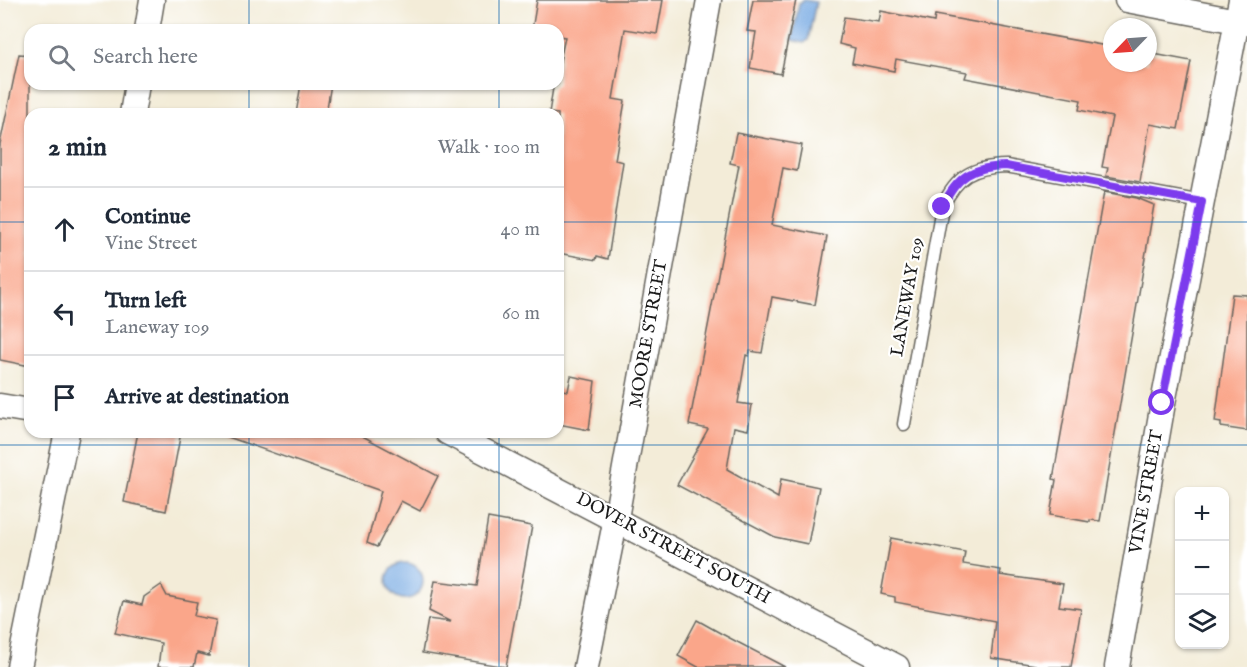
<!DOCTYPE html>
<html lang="en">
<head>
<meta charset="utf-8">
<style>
  body { margin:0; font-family:"IM FELL English",serif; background:#f6f6f7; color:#1f2937 }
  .controls { position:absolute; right:18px; bottom:18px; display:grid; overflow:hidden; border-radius:12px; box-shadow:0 2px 4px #0004 }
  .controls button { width:54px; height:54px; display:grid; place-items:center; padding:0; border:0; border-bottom:2px solid #e0e1e3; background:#fff; color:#1f2937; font:30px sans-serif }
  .compass { position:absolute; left:1103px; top:18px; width:54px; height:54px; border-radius:50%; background:#fff; box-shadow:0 2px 4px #0004; rotate:245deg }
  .stop { position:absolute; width:18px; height:18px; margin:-14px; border:4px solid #7c3aed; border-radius:50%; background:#fff }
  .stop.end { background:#7c3aed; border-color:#fff; box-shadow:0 2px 6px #0008 }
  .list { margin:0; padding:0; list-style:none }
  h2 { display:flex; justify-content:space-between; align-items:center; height:78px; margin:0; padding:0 24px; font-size:26px }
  h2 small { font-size:20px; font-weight:400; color:#747a83 }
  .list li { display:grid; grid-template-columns:39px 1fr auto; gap:18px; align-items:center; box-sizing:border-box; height:84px; padding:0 24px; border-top:2px solid #e0e1e3 }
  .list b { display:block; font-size:22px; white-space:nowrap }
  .list p { margin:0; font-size:20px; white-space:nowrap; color:#747a83 }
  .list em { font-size:20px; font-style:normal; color:#747a83 }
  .icon { flex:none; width:33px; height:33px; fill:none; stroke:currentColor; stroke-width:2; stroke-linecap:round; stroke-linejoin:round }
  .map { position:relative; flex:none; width:1247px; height:667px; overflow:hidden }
  .search { position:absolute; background:#fff; box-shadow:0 2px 4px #0004; left:24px; top:24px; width:540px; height:66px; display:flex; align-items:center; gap:15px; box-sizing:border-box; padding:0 21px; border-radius:18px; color:#747a83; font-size:22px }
  .panel { position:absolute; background:#fff; box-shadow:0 2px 4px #0004; left:24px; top:108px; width:540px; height:330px; border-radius:18px }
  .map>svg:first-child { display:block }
  .water { fill:#76a9e2; stroke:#49627f; stroke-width:1.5 }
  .building { fill:#faa68a }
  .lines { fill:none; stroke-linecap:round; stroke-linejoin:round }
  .lane-casing { stroke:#67655e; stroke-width:15 }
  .street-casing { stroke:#67655e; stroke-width:27 }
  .lane { stroke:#fff; stroke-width:12 }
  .street { stroke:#fff; stroke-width:24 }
  .route { stroke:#7c3aed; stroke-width:8 }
  .grid { fill:none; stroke:#1f6fb2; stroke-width:1.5; stroke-opacity:0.55 }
  .labels { text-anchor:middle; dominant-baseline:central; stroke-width:4.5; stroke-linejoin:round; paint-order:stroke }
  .street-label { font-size:18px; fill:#1c1c1c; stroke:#fff }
</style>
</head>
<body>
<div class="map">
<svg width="1247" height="667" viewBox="0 0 1247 667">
  <rect width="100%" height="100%" fill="#fff"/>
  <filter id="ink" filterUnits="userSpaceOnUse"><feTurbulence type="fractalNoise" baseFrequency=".0167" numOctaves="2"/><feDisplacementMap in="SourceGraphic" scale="12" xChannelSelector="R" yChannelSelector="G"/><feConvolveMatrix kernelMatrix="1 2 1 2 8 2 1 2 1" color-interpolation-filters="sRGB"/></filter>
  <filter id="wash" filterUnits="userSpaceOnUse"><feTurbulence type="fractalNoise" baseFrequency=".008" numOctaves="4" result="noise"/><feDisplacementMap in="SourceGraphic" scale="24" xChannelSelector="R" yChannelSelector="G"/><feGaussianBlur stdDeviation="1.35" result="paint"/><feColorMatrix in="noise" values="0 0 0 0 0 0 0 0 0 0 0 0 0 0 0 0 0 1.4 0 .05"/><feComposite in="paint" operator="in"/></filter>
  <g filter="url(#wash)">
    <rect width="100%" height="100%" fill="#f3ecd8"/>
    <g class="water">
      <polygon points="804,0 816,2 808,40 804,43 792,40 799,3"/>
      <circle cx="405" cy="581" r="18"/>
    </g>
    <g id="blocks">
      <g class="building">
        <polygon points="537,0 663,0 657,34 625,29 613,99 625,101 615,160 623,162 608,259 597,256 596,260 558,253 558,114 549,113 553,88 558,84 558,70 565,37 558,36 558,30 532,30"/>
        <polygon points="753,0 796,0 781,74 750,68 756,32 747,31"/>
        <polygon points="881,11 934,22 935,15 1112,47 1112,63 1148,63 1148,53 1191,61 1178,129 1150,124 1140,182 1106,176 1108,168 1102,167 1112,117 1079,110 1081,100 965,78 967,72 896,59 894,71 852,63 855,48 839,44 844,17 879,22"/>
        <polygon points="19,54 30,55 30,366 0,360 0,144"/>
        <polygon points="301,84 331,84 326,114 296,114"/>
        <polygon points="736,133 802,145 797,171 783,168 772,225 827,236 815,305 772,297 762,353 750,351 749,356 746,355 738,403 752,405 748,430 734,427 727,469 778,498 781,479 819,487 808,544 775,537 677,485 708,429 689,425 739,165 730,163"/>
        <polygon points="1104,192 1137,198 1154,205 1100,521 1090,520 1090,522 1050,515 1056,480 1053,479"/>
        <polygon points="1232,294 1247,295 1247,431 1221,427 1221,423 1215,422"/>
        <polygon points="571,376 595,381 589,430 558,424 558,389 568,391"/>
        <polygon points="138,432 181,432 166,511 124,502"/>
        <polygon points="228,432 355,432 438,476 420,511 401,501 377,547 367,543 381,491 228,437"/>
        <polygon points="488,518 532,526 506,667 422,653 428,619 451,622 429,611 435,581 477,586"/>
        <polygon points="891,538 965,552 963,564 1001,570 1000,575 1063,584 1059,606 1081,609 1071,667 1035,667 1035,665 991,658 995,621 895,602 895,597 881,594"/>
        <polygon points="161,585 167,596 197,602 194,616 216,620 209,656 197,653 194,667 158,667 161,643 115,633 124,601 142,605 144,597"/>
        <polygon points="697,620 722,634 785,667 698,667 678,656"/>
      </g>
    </g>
  </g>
  <g filter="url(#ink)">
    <use href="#blocks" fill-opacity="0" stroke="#67655e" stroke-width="1.5"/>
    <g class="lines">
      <defs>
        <path id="lane" d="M 904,424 L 942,207 C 957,176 972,167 1006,166 L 1202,202"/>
        <g id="street">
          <polyline points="1127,0 1247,23"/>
          <polyline points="147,30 152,0"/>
          <polyline points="132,114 137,84"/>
          <polyline points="0,406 30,411"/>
          <polyline points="447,432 897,667"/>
          <polyline points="19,667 67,432"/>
          <polyline points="586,667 616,518 709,0"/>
          <polyline points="1117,667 1163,403 1241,0"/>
        </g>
      </defs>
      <use href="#lane" class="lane-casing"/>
      <use href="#street" class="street-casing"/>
      <use href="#lane" class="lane"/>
      <use href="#street" class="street"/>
    </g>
  </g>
  <g class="lines" filter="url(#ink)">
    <path class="route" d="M 942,207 C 957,176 972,167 1006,166 L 1202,202 L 1162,403"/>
  </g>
  <path class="grid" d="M 249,0 L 249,30M 499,0 L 499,30M 748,0 L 748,667M 998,0 L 998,667M 249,84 L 249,114M 499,84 L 499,114M 0,222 L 30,222M 558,222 L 1247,222M 249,432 L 249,667M 499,432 L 499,667M 0,445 L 1247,445"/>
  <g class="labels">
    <g class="street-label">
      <text transform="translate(908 297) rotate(-80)">LANEWAY 109</text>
      <text transform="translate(649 334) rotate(-80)">MOORE STREET</text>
      <text transform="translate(1147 492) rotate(-80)">VINE STREET</text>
      <text transform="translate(673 549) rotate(28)">DOVER STREET SOUTH</text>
    </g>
  </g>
</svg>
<div class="controls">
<button>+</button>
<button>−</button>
<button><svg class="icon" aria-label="layers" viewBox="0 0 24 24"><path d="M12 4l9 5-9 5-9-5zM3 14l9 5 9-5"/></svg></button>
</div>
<svg class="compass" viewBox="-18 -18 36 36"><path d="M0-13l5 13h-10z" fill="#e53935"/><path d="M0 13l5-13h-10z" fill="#747a83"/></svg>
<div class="stop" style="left:1162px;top:403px"></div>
<div class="stop end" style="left:942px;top:207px"></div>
<div class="search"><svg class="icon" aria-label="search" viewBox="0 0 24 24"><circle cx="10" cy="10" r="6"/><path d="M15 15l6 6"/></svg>Search here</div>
<section class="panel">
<h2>2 min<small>Walk · 100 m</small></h2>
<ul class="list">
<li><svg class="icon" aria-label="ahead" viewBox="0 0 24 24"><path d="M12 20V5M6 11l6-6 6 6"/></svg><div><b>Continue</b><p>Vine Street</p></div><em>40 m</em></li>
<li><svg class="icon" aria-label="left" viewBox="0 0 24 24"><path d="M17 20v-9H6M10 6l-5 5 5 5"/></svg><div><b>Turn left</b><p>Laneway 109</p></div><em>60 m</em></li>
<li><svg class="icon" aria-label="arrive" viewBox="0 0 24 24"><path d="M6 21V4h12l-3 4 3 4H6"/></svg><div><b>Arrive at destination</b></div></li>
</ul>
</section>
</div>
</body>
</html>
